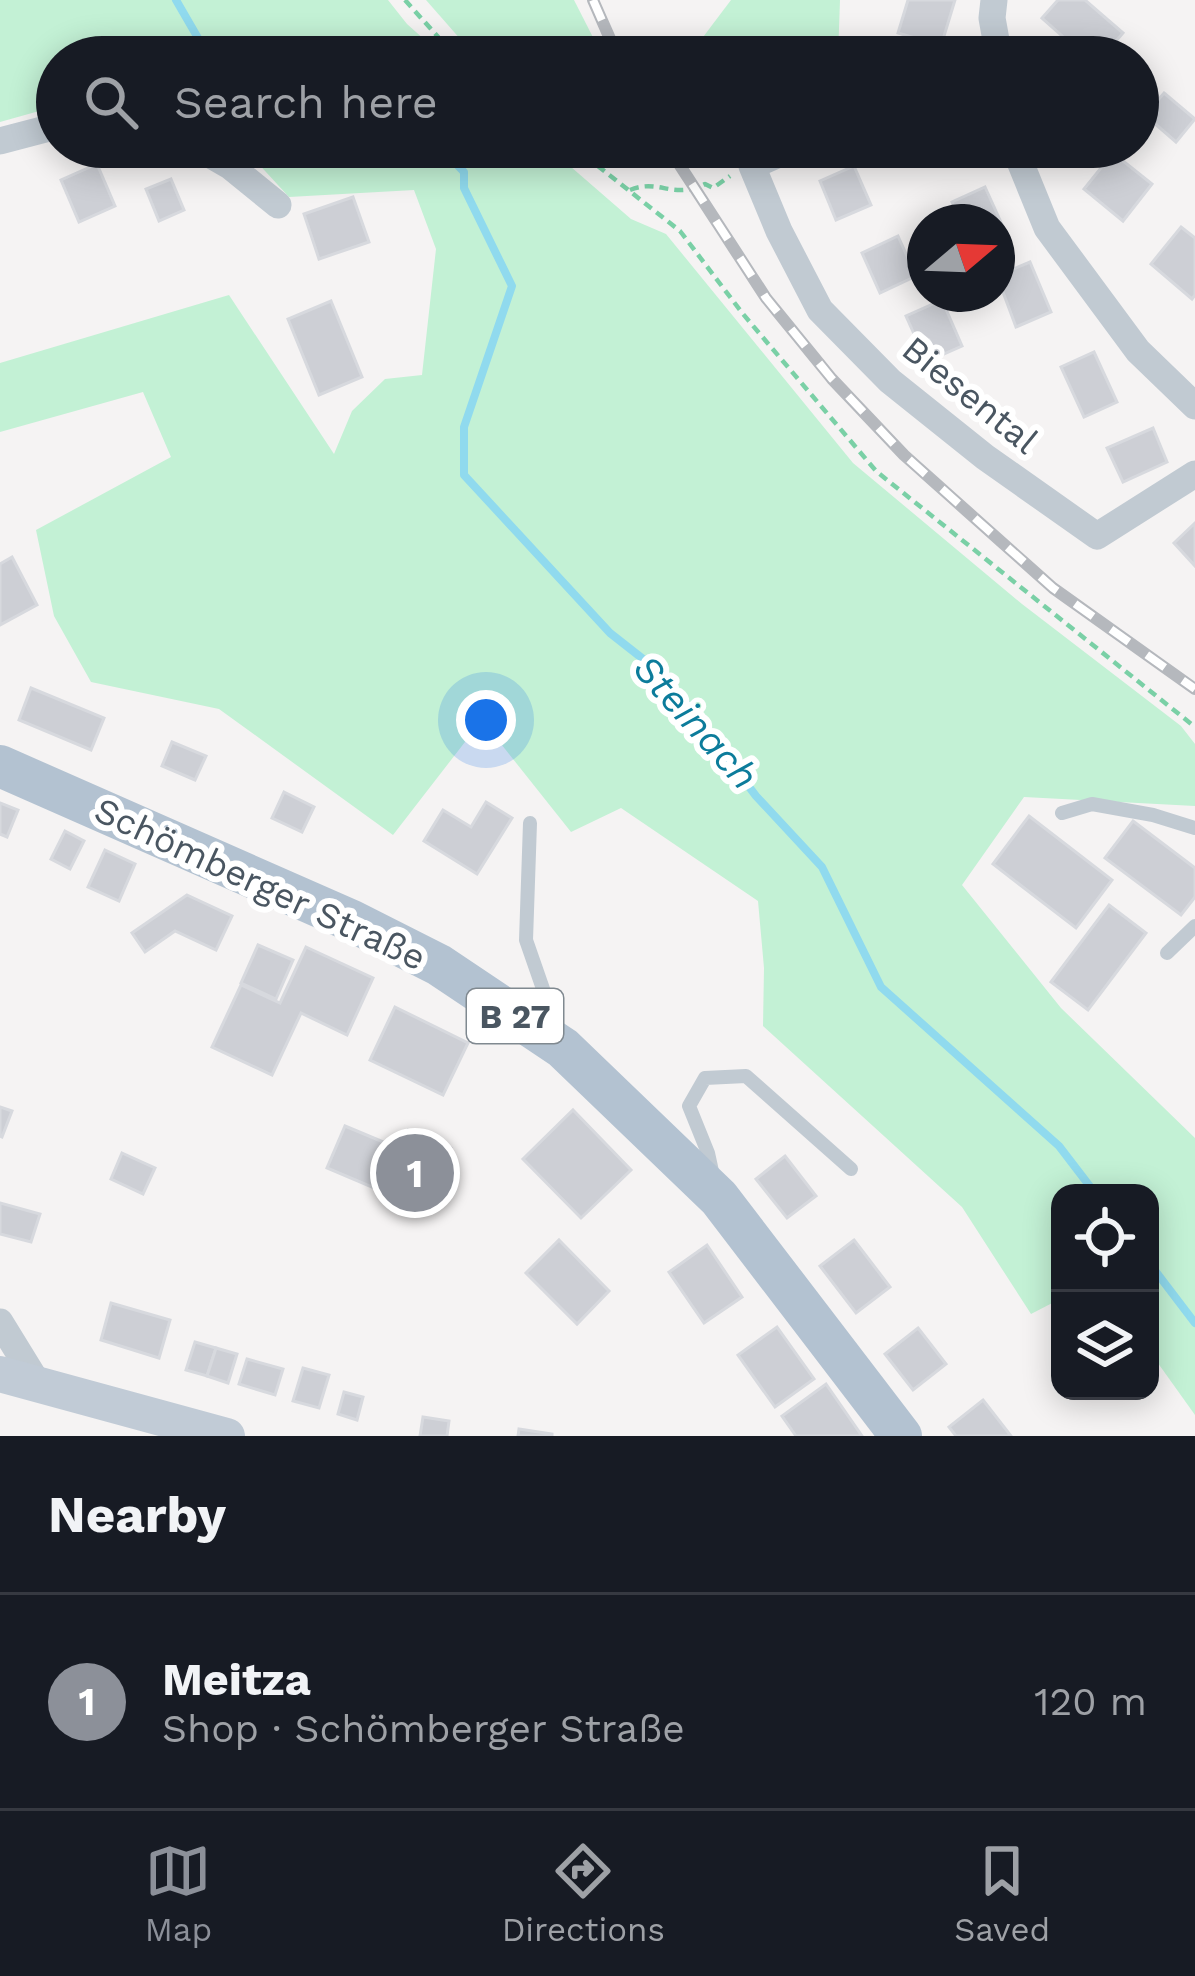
<!DOCTYPE html>
<html lang="en">
<head>
<meta charset="utf-8">
<style>
  body { margin:0; font-family:"Work Sans",sans-serif; background:#20242c; color:#f1f3f6 }
  .controls { position:absolute; right:36px; bottom:36px; display:grid; overflow:hidden; border-radius:24px; box-shadow:0 6px 30px #0003 }
  .controls button { width:108px; height:108px; display:grid; place-items:center; padding:0; border:0; border-bottom:3px solid #363941; background:#171b24; color:#f1f3f6; font:60px sans-serif }
  .compass { position:absolute; left:907px; top:204px; width:108px; height:108px; border-radius:50%; background:#171b24; box-shadow:0 6px 30px #0003; rotate:71deg }
  .you { position:absolute; left:486px; top:720px; width:42px; height:42px; margin:-30px; border:9px solid #fff; border-radius:50%; background:#1a73e8; box-shadow:0 0 0 18px #1a73e833 }
  .badge { display:grid; place-items:center; width:78px; height:78px; border-radius:50%; background:#8c9099; color:#fff; font-size:39px; font-weight:700 }
  .pin { position:absolute; translate:-50% -50%; border:6px solid #fff; box-shadow:0 3px 12px #0006 }
  .list { margin:0; padding:0; list-style:none }
  h2 { display:flex; justify-content:space-between; align-items:center; height:156px; margin:0; padding:0 48px; font-size:51px }
  h2 small { font-size:39px; font-weight:400; color:#9ea1a6 }
  .list li { display:grid; grid-template-columns:78px 1fr auto; gap:36px; align-items:center; box-sizing:border-box; height:216px; padding:0 48px; border-top:3px solid #363941 }
  .list b { display:block; font-size:45px; white-space:nowrap }
  .list p { margin:0; font-size:39px; white-space:nowrap; color:#9ea1a6 }
  .list em { font-size:39px; font-style:normal; color:#9ea1a6 }
  .icon { flex:none; width:66px; height:66px; fill:none; stroke:currentColor; stroke-width:2; stroke-linecap:round; stroke-linejoin:round }
  .map { position:relative; flex:none; width:1195px; height:1436px; overflow:hidden }
  .search { position:absolute; background:#171b24; box-shadow:0 6px 30px #0003; left:36px; right:36px; top:36px; height:132px; display:flex; align-items:center; gap:30px; box-sizing:border-box; padding:0 42px; border-radius:66px; color:#9ea1a6; font-size:45px }
  .sheet { height:372px; background:#171b24 }
  nav { display:flex; justify-content:space-around; align-items:center; box-sizing:border-box; height:168px; border-top:3px solid #363941; background:#171b24; font-size:33px; color:#9ea1a6 }
  nav a { display:grid; justify-items:center; gap:6px }
  nav .on { color:#8c9099 }
  .map>svg:first-child { display:block }
  .green { fill:#c3f1d5 }
  .lines { fill:none; stroke-linecap:round; stroke-linejoin:round }
  .stream { stroke:#90daee; stroke-width:8 }
  .building { fill:#cdcfd5; stroke:#d7d9de; stroke-width:3 }
  .path { stroke:#7ad0a6; stroke-width:4.5; stroke-dasharray:9 6; stroke-linecap:butt }
  .lane { stroke:#c1cad2; stroke-width:14 }
  .street { stroke:#c1cad2; stroke-width:27 }
  .secondary { stroke:#c1cbd6; stroke-width:36 }
  .primary { stroke:#b3c2d1; stroke-width:42 }
  .rail-casing { stroke:#b5b8bd; stroke-width:12 }
  .rail { stroke:#fff; stroke-width:8; stroke-dasharray:22; stroke-linecap:butt }
  .labels { text-anchor:middle; dominant-baseline:central; stroke-width:12; stroke-linejoin:round; paint-order:stroke }
  .shield { fill:#fff; stroke:#808990; stroke-width:3 }
  .shield-label { font-size:33px; font-weight:bold; fill:#4a5661 }
  .street-label { font-size:36px; fill:#4a5661; stroke:#fff }
  .water-label { font-size:39px; font-style:italic; fill:#0c7c9b; stroke:#fff }
</style>
</head>
<body>
<div class="map">
<svg width="1195" height="1436" viewBox="0 0 1195 1436">
  <rect width="100%" height="100%" fill="#f5f3f3"/>
  <g class="green">
    <polygon points="0,0 388,0 407,24 444,57 57,57 57,106 0,122"/>
    <polygon points="426,0 574,0 603,57 476,57"/>
    <polygon points="731,0 840,0 838,57 688,57"/>
    <polygon points="243,147 548,147 631,219 666,234 853,463 1022,604 1181,726 1195,744 1195,806 1024,797 962,885 1061,1008 1195,1138 1195,1415 1150,1352 1150,1193 1060,1193 1060,1299 1031,1314 962,1207 763,1026 764,968 758,901 621,808 571,832 482,720 393,835 219,709 91,682 54,616 36,530 171,457 143,392 0,432 0,363 229,295 334,454 352,411 385,379 422,375 436,249 414,190 289,197"/>
  </g>
  <g class="lines">
    <g class="stream">
      <polyline points="176,0 209,57"/>
      <polyline points="440,147 464,172 464,188 512,286 464,427 464,475 610,633 666,677 756,796 822,867 881,987 1059,1146 1095,1193"/>
      <polyline points="1150,1264 1195,1323"/>
    </g>
  </g>
  <g class="building">
    <polygon points="908,0 955,0 941,46 898,33"/>
    <polygon points="1058,0 1085,0 1123,33 1102,57 1086,57 1042,18"/>
    <polygon points="1164,93 1195,119 1176,142 1145,115"/>
    <polygon points="935,147 964,147 940,158"/>
    <polygon points="1113,153 1152,184 1123,221 1084,189"/>
    <polygon points="97,164 115,206 79,222 61,180"/>
    <polygon points="854,166 871,205 836,220 820,181"/>
    <polygon points="171,179 184,210 159,221 146,189"/>
    <polygon points="985,187 1004,229 997,232 997,222 961,222 952,202"/>
    <polygon points="353,197 369,242 319,259 304,214"/>
    <polygon points="1181,227 1195,238 1195,295 1192,299 1151,264"/>
    <polygon points="898,236 916,276 880,293 862,253"/>
    <polygon points="1030,262 1051,312 1016,327 997,276"/>
    <polygon points="942,300 962,346 937,357 929,340 919,345 906,316"/>
    <polygon points="331,301 362,377 319,395 288,319"/>
    <polygon points="1094,352 1117,402 1084,417 1061,367"/>
    <polygon points="1153,428 1167,462 1123,482 1107,448"/>
    <polygon points="1195,523 1195,566 1174,543"/>
    <polygon points="12,557 37,605 0,625 0,564"/>
    <polygon points="31,688 104,718 91,750 19,720"/>
    <polygon points="172,742 206,756 195,780 162,766"/>
    <polygon points="284,792 314,807 302,832 272,818"/>
    <polygon points="486,802 512,818 477,874 424,841 443,810 471,827"/>
    <polygon points="0,803 18,810 7,837 0,834"/>
    <polygon points="1029,816 1112,880 1076,928 993,864"/>
    <polygon points="1133,821 1195,868 1195,897 1181,915 1105,858"/>
    <polygon points="65,831 84,841 70,869 51,859"/>
    <polygon points="105,850 135,864 119,901 88,887"/>
    <polygon points="187,895 232,916 216,950 175,931 145,952 132,933"/>
    <polygon points="1109,905 1146,933 1088,1010 1051,982"/>
    <polygon points="258,945 293,960 276,999 241,983"/>
    <polygon points="306,947 373,978 347,1035 301,1013 272,1075 212,1047 241,985 280,1003"/>
    <polygon points="395,1007 468,1043 443,1095 370,1060"/>
    <polygon points="0,1107 12,1111 2,1137 0,1136"/>
    <polygon points="573,1110 631,1170 581,1218 523,1159"/>
    <polygon points="345,1126 400,1149 408,1130 451,1148 426,1210 327,1168"/>
    <polygon points="122,1153 155,1168 143,1194 111,1179"/>
    <polygon points="785,1156 816,1196 787,1218 756,1179"/>
    <polygon points="0,1203 40,1214 31,1242 0,1234"/>
    <polygon points="559,1240 609,1291 577,1324 526,1273"/>
    <polygon points="854,1240 890,1287 856,1313 820,1266"/>
    <polygon points="707,1245 742,1297 704,1323 669,1272"/>
    <polygon points="111,1303 170,1320 159,1358 101,1340"/>
    <polygon points="777,1327 814,1379 775,1407 738,1355"/>
    <polygon points="918,1328 946,1364 913,1390 885,1354"/>
    <polygon points="195,1342 216,1348 207,1376 186,1370"/>
    <polygon points="216,1348 237,1354 228,1383 207,1376"/>
    <polygon points="247,1359 283,1369 275,1395 239,1384"/>
    <polygon points="303,1368 329,1375 319,1408 293,1401"/>
    <polygon points="826,1384 862,1436 796,1436 782,1416"/>
    <polygon points="344,1392 363,1397 357,1420 338,1414"/>
    <polygon points="983,1400 1011,1436 956,1436 949,1427"/>
    <polygon points="423,1417 449,1421 447,1436 420,1436"/>
    <polygon points="519,1429 552,1434 552,1436 518,1436"/>
  </g>
  <g class="lines">
    <g class="path">
      <polyline points="405,0 456,57"/>
      <polyline points="574,147 680,231 743,314 876,471 1195,727"/>
      <polyline points="263,160 392,156 394,147"/>
      <path d="M 630,190 C 659,178 672,200 705,184 L 713,188 L 730,176"/>
    </g>
    <g class="lane">
      <polyline points="1062,813 1092,804 1153,815 1195,828"/>
      <polyline points="530,823 526,940 558,1032"/>
      <polyline points="1167,953 1195,926"/>
      <polyline points="713,1176 708,1153 689,1106 705,1078 746,1076 851,1169"/>
    </g>
    <g class="street">
      <polyline points="994,0 992,18 999,57"/>
      <polyline points="0,141 57,126"/>
      <polyline points="197,147 230,166 278,205"/>
      <polyline points="795,147 752,166 779,231 820,310 890,381 985,457 1097,536 1195,474"/>
      <polyline points="1014,147 1047,228 1138,351 1195,406"/>
      <polyline points="0,1322 40,1387"/>
    </g>
    <polyline class="secondary" points="0,1374 227,1436"/>
    <polyline class="primary" points="0,766 352,921 439,965 563,1048 719,1198 901,1436"/>
    <defs>
      <g id="rail">
        <polyline points="593,0 618,57"/>
        <polyline points="668,147 766,298 832,379 904,455 1053,588 1195,689"/>
      </g>
    </defs>
    <use href="#rail" class="rail-casing"/>
    <use href="#rail" class="rail"/>
  </g>
  <g class="labels">
    <rect class="shield" x="467" y="989" width="96" height="54" rx="9"/>
    <g class="shield-label">
      <text x="515" y="1016">B 27</text>
    </g>
    <g class="street-label">
      <text transform="translate(970 395) rotate(39)">Biesental</text>
      <text transform="translate(260 884) rotate(25)">Schömberger Straße</text>
    </g>
    <g class="water-label">
      <text transform="translate(696 722) rotate(48)">Steinach</text>
    </g>
  </g>
</svg>
<div class="controls">
<button><svg class="icon" aria-label="locate" viewBox="0 0 24 24"><circle cx="12" cy="12" r="6"/><path d="M12 2v4M12 18v4M2 12h4M18 12h4"/></svg></button>
<button><svg class="icon" aria-label="layers" viewBox="0 0 24 24"><path d="M12 4l9 5-9 5-9-5zM3 14l9 5 9-5"/></svg></button>
</div>
<svg class="compass" viewBox="-18 -18 36 36"><path d="M0-13l5 13h-10z" fill="#e53935"/><path d="M0 13l5-13h-10z" fill="#9ea1a6"/></svg>
<div class="you"></div>
<div class="pin badge" style="left:415px;top:1173px">1</div>
<div class="search"><svg class="icon" aria-label="search" viewBox="0 0 24 24"><circle cx="10" cy="10" r="6"/><path d="M15 15l6 6"/></svg>Search here</div>
</div>
<section class="sheet">
<h2>Nearby<small></small></h2>
<ul class="list">
<li><span class="badge">1</span><div><b>Meitza</b><p>Shop · Schömberger Straße</p></div><em>120 m</em></li>
</ul>
</section>
<nav>
<a class="on"><svg class="icon" aria-label="map" viewBox="0 0 24 24"><path d="M3 6l6-2 6 2 6-2v14l-6 2-6-2-6 2zM9 4v14M15 6v14"/></svg>Map</a>
<a><svg class="icon" aria-label="directions" viewBox="0 0 24 24"><path d="M12 3l9 9-9 9-9-9zM9 14v-3h6M13 9l2 2-2 2"/></svg>Directions</a>
<a><svg class="icon" aria-label="saved" viewBox="0 0 24 24"><path d="M7 4h10v16l-5-4-5 4z"/></svg>Saved</a>
</nav>
</body>
</html>
